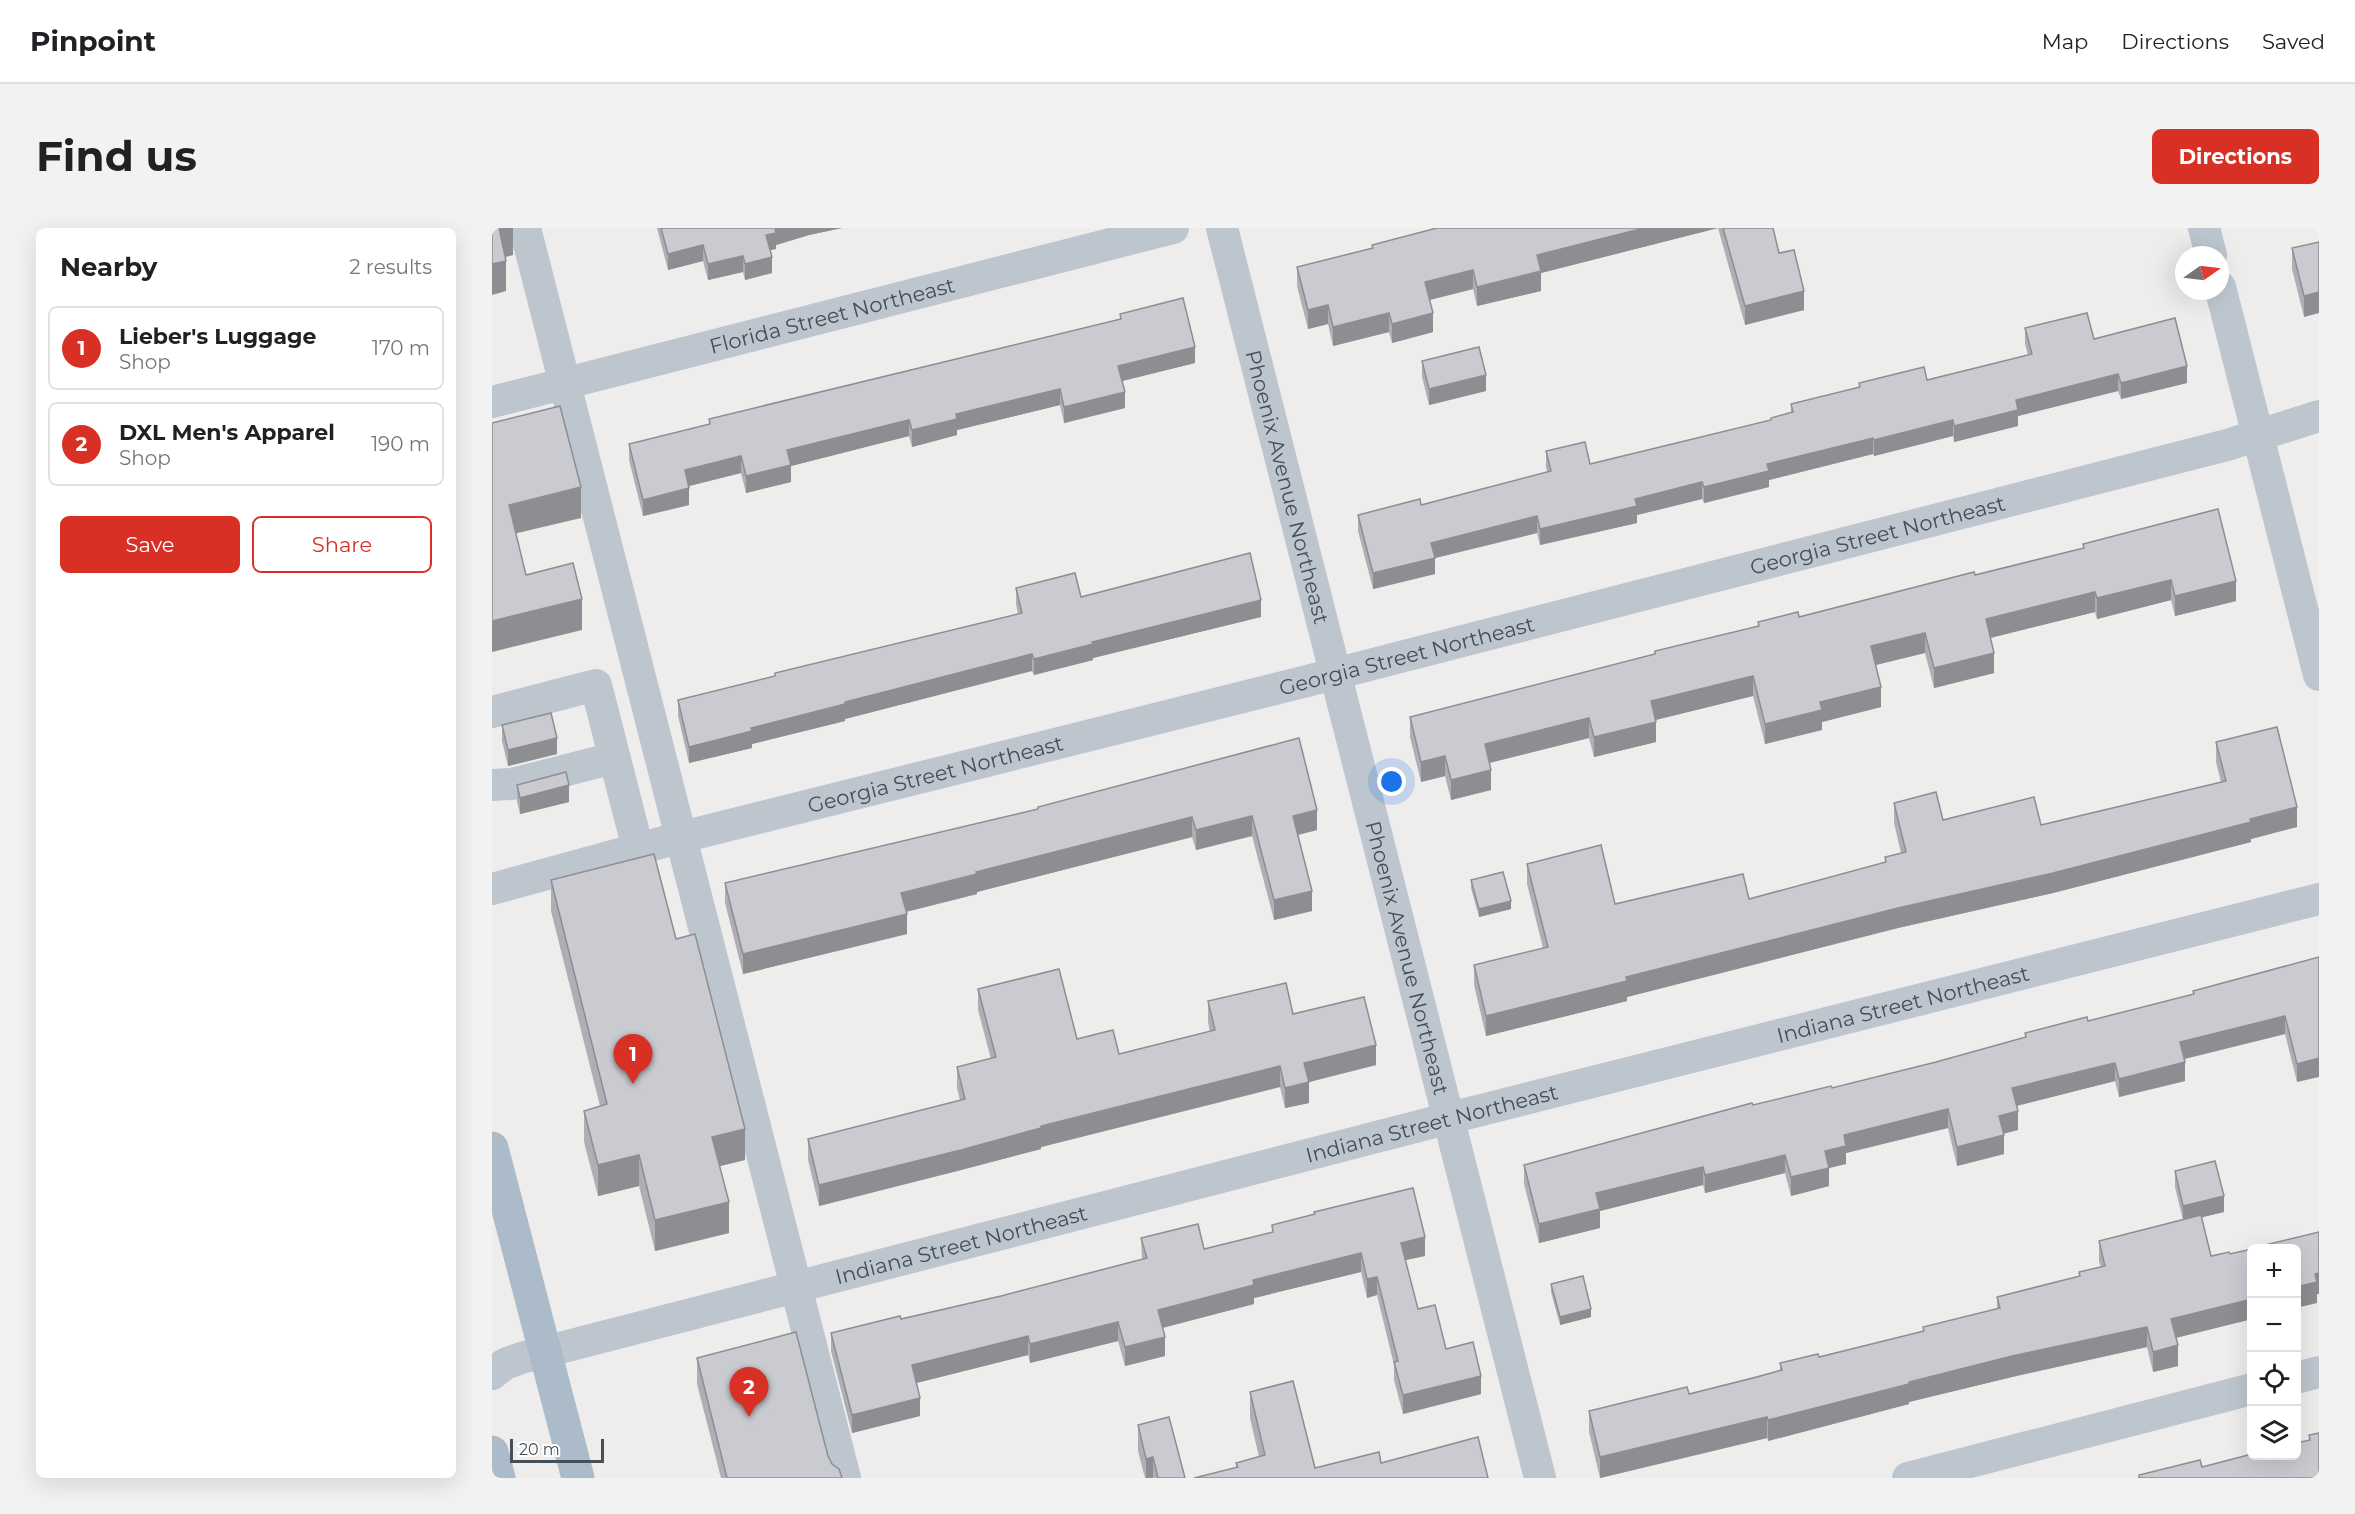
<!DOCTYPE html>
<html lang="en">
<head>
<meta charset="utf-8">
<style>
  body { margin:0; font-family:Montserrat,sans-serif; background:#f2f2f2; color:#202124 }
  .controls { position:absolute; right:18px; bottom:18px; display:grid; overflow:hidden; border-radius:9px; box-shadow:0 6px 24px #0002 }
  .controls button { width:54px; height:54px; display:grid; place-items:center; padding:0; border:0; border-bottom:2px solid #e0e0e0; background:#fff; color:#202124; font:30px sans-serif }
  .compass { position:absolute; left:1683px; top:18px; width:54px; height:54px; border-radius:50%; background:#fff; box-shadow:0 6px 24px #0002; rotate:76deg }
  .scale { position:absolute; left:18px; bottom:15px; width:94px; box-sizing:border-box; padding-left:6px; border:3px solid #454f58; border-top:0; font-size:16px; line-height:21px; white-space:nowrap; color:#454f58; -webkit-text-stroke:4px #fff; paint-order:stroke }
  .you { position:absolute; left:900px; top:554px; width:21px; height:21px; margin:-15px; border:4px solid #fff; border-radius:50%; background:#1a73e8; box-shadow:0 0 0 9px #1a73e833 }
  .badge { display:grid; place-items:center; width:39px; height:39px; border-radius:50%; background:#d93025; color:#fff; font-size:20px; font-weight:700 }
  .pin { position:absolute; translate:-50% -50px; filter:drop-shadow(0 2px 3px #0008) }
  .pin::after { content:''; position:absolute; top:32px; width:21px; height:18px; background:inherit; clip-path:polygon(0 0,100% 0,50% 100%) }
  .list { margin:0; padding:0; list-style:none }
  h2 { display:flex; justify-content:space-between; align-items:center; height:78px; margin:0; padding:0 24px; font-size:26px }
  h2 small { font-size:20px; font-weight:400; color:#757577 }
  .list li { display:grid; grid-template-columns:39px 1fr auto; gap:18px; align-items:center; box-sizing:border-box; height:84px; margin:0 12px 12px; padding:0 12px; border:2px solid #e0e0e0; border-radius:9px }
  .list b { display:block; font-size:22px; white-space:nowrap }
  .list p { margin:0; font-size:20px; white-space:nowrap; color:#757577 }
  .list em { font-size:20px; font-style:normal; color:#757577 }
  .actions { display:flex; gap:12px; padding:18px 24px }
  .actions a { flex:1; padding:14px 0; border:2px solid #d93025; border-radius:9px; text-align:center; font-size:21px; color:#d93025 }
  .actions .main { background:#d93025; color:#fff }
  .icon { flex:none; width:33px; height:33px; fill:none; stroke:currentColor; stroke-width:2; stroke-linecap:round; stroke-linejoin:round }
  .map { position:relative; flex:none; width:1827px; height:1250px; overflow:hidden; border-radius:9px }
  header { display:flex; align-items:center; gap:36px; box-sizing:border-box; height:84px; padding:0 30px; background:#fff; border-bottom:2px solid #e0e0e0 }
  header strong { font-size:28px }
  nav { display:flex; gap:33px; margin-inline-start:auto; font-size:21px }
  .intro { display:flex; align-items:center; justify-content:space-between; box-sizing:border-box; height:144px; padding:0 36px }
  h1 { margin:0; font-size:42px }
  .button { padding:15px 27px; border-radius:9px; background:#d93025; color:#fff; font-size:21px; font-weight:700 }
  main { display:flex; gap:36px; padding:0 36px }
  aside { flex:1; background:#fff; border-radius:9px; box-shadow:0 6px 24px #0002 }
  .map>svg:first-child { display:block }
  .lines { fill:none; stroke-linecap:round; stroke-linejoin:round }
  .minor { stroke:#bdc6ce; stroke-width:32 }
  .major { stroke:#acbbca; stroke-width:33 }
  .wall { fill:#adafb4 }
  .shaded-wall { fill:#8d8e92 }
  .building { fill:#c9cbd1; stroke:#8d8e92; stroke-width:1.5 }
  .labels { text-anchor:middle; dominant-baseline:central; stroke-width:6; stroke-linejoin:round; paint-order:stroke }
  .street-label { font-size:21px; fill:#454f58; stroke:#fff }
</style>
</head>
<body>
<header>
<strong>Pinpoint</strong>
<nav><a>Map</a><a>Directions</a><a>Saved</a></nav>
</header>
<div class="intro"><h1>Find us</h1><a class="button">Directions</a></div>
<main>
<aside>
<h2>Nearby<small>2 results</small></h2>
<ul class="list">
<li><span class="badge">1</span><div><b>Lieber's Luggage</b><p>Shop</p></div><em>170 m</em></li>
<li><span class="badge">2</span><div><b>DXL Men's Apparel</b><p>Shop</p></div><em>190 m</em></li>
</ul>
<div class="actions"><a class="main">Save</a><a>Share</a></div>
</aside>
<div class="map">
<svg width="1827" height="1250" viewBox="0 0 1827 1250">
  <rect width="100%" height="100%" fill="#efecec"/>
  <g class="lines">
    <g class="minor">
      <polyline points="33,0 353,1250"/>
      <path id="s1" d="M 730,0 L 1048,1250"/>
      <polyline points="1712,0 1719,27"/>
      <polyline points="1728,59 1827,447"/>
      <path id="s2" d="M 0,174 L 681,0"/>
      <polyline points="0,484 104,457 146,621"/>
      <polyline points="0,557 20,556 122,530"/>
      <path id="s3" d="M 0,661 L 190,609 L 815,453 L 1735,217 L 1827,188"/>
      <path id="s4" d="M 0,1146 L 13,1136 L 29,1130 L 958,890 L 1827,671"/>
      <polyline points="1804,1150 1827,1144"/>
      <polyline points="1416,1250 1760,1161"/>
    </g>
    <g class="major">
      <polyline points="0,920 86,1250"/>
      <polyline points="0,1224 7,1250"/>
    </g>
  </g>
  <g class="wall">
    <polygon points="165,0 350,0 317,7 284,17 284,21 278,22 280,45 253,52 251,44 216,52 211,33 176,42"/>
    <polygon points="945,0 1281,0 1287,25 1312,82 1253,97 1226,0 1049,45 1049,63 985,78 981,61 938,72 941,104 900,115 897,104 841,118 836,96 816,101 805,58 805,39 880,21 880,17"/>
    <polygon points="1827,14 1812,89 1800,41 1800,20"/>
    <polygon points="628,86 703,135 630,153 633,180 572,195 568,177 465,202 465,207 420,219 417,208 299,238 299,254 254,265 249,245 197,258 197,277 151,288 137,232 137,216 217,196 217,191 628,91"/>
    <polygon points="1533,100 1602,111 1695,155 1629,171 1626,163 1526,188 1526,198 1462,214 1461,208 1382,228 1381,226 1277,252 1277,259 1212,275 1210,271 1145,287 1145,295 1048,317 1045,305 943,330 943,346 881,361 866,303 866,287 929,277 1055,244 1054,239 1054,223 1098,236 1279,192 1299,185 1299,176 1367,159 1367,155 1435,152 1536,127 1533,116"/>
    <polygon points="930,133 994,163 937,177 930,149"/>
    <polygon points="1591,316 1744,373 1683,388 1679,372 1605,391 1603,384 1498,410 1502,445 1442,460 1433,425 1384,437 1389,479 1330,494 1330,502 1273,516 1261,468 1164,492 1164,514 1102,529 1097,510 997,535 999,562 959,572 953,548 929,554 918,509 918,489 1163,426 1163,423 1266,398 1266,394 1307,389 1483,347 1591,320"/>
    <polygon points="524,360 589,369 769,389 601,430 601,432 542,447 540,443 353,491 353,493 260,516 260,520 197,535 186,488 186,472 283,448 283,445 526,386 524,376"/>
    <polygon points="10,497 65,526 16,538 10,513"/>
    <polygon points="807,510 825,602 806,607 820,683 782,692 760,608 704,622 700,609 485,664 485,666 414,684 415,706 251,746 233,675 233,655 546,581"/>
    <polygon points="1724,514 1805,599 1759,611 1759,614 1561,665 1406,700 1135,769 1135,773 994,808 982,757 982,737 1051,720 1035,656 1035,636 1123,676 1257,671 1393,635 1393,629 1409,625 1402,595 1402,575 1451,592 1549,597 1729,554 1724,534"/>
    <polygon points="25,557 77,574 28,586 25,573"/>
    <polygon points="59,652 184,711 253,932 228,938 237,1005 163,1023 147,958 106,968 92,914 92,883 108,878 59,683"/>
    <polygon points="979,652 1019,681 987,689 979,660"/>
    <polygon points="1827,729 1805,854 1793,806 1692,831 1693,853 1627,869 1623,853 1524,878 1526,902 1512,905 1512,926 1465,938 1456,900 1354,925 1354,936 1337,940 1337,958 1299,968 1293,945 1213,965 1211,957 1108,983 1108,1000 1047,1015 1032,956 1032,937 1261,877 1340,860 1444,834 1533,810 1533,805 1596,793 1701,767 1701,763"/>
    <polygon points="486,761 585,811 627,826 718,804 716,794 716,773 801,786 884,837 817,854 817,875 793,880 788,859 549,919 549,921 469,942 327,978 316,932 316,911 468,872 465,860 465,839 499,831 486,782"/>
    <polygon points="1683,943 1732,984 1710,989 1719,1028 1738,1026 1760,1021 1760,1091 1684,1110 1686,1138 1661,1144 1655,1119 1520,1149 1417,1174 1417,1176 1276,1213 1275,1210 1108,1250 1097,1204 1097,1183 1197,1166 1288,1142 1288,1135 1327,1129 1431,1103 1431,1099 1505,1081 1505,1069 1587,1048 1587,1044 1609,1039 1607,1034 1607,1013 1691,992 1683,959"/>
    <polygon points="780,997 933,1028 913,1032 926,1081 954,1121 989,1166 911,1186 902,1152 902,1137 885,1067 875,1070 869,1044 762,1070 762,1076 670,1100 673,1128 633,1138 626,1113 538,1135 536,1127 425,1155 428,1188 360,1205 339,1123 339,1105 409,1091 509,1068 650,1031 649,1010 712,1021 780,1005"/>
    <polygon points="1059,1056 1099,1089 1068,1097 1059,1064"/>
    <polygon points="205,1130 336,1228 350,1250 229,1250 205,1156"/>
    <polygon points="758,1164 823,1240 889,1235 996,1250 744,1239 744,1235 767,1229 758,1190"/>
    <polygon points="646,1197 693,1250 653,1250 646,1223"/>
  </g>
  <g class="shaded-wall">
    <polygon points="7,0 21,0 21,27 7,31"/>
    <polygon points="288,0 350,0 317,7 284,17 284,21 274,23 274,7 283,2"/>
    <polygon points="1152,0 1226,0 1049,45 1049,63 985,78 985,59 1045,27"/>
    <polygon points="211,17 211,33 176,42 176,26"/>
    <polygon points="251,28 251,44 216,52 216,36"/>
    <polygon points="280,29 280,45 253,52 253,36"/>
    <polygon points="14,33 14,63 0,67 0,36"/>
    <polygon points="981,42 981,61 933,73 933,54"/>
    <polygon points="1312,63 1312,82 1253,97 1253,78"/>
    <polygon points="1827,64 1827,85 1812,89 1812,68"/>
    <polygon points="836,77 836,96 816,101 816,82"/>
    <polygon points="897,85 897,104 841,118 841,99"/>
    <polygon points="941,85 941,104 900,115 900,96"/>
    <polygon points="703,119 703,135 626,154 626,138"/>
    <polygon points="1695,138 1695,155 1629,171 1629,155"/>
    <polygon points="1626,146 1626,163 1526,188 1526,198 1462,214 1462,198 1524,172"/>
    <polygon points="994,147 994,163 937,177 937,161"/>
    <polygon points="568,161 568,177 465,202 465,207 420,219 420,202 464,186"/>
    <polygon points="633,164 633,180 572,195 572,179"/>
    <polygon points="417,192 417,208 299,238 299,254 254,265 254,248 295,222"/>
    <polygon points="1461,192 1461,208 1382,228 1382,212"/>
    <polygon points="1381,210 1381,226 1277,252 1277,259 1212,275 1212,259 1275,236"/>
    <polygon points="249,228 249,245 193,259 193,242"/>
    <polygon points="1210,254 1210,271 1145,287 1145,295 1048,317 1048,301 1143,271"/>
    <polygon points="89,259 89,290 17,307 17,277"/>
    <polygon points="197,260 197,277 151,288 151,272"/>
    <polygon points="1045,288 1045,305 943,330 943,346 881,361 881,345 939,315"/>
    <polygon points="1679,352 1679,372 1605,391 1605,370"/>
    <polygon points="1744,353 1744,373 1683,388 1683,368"/>
    <polygon points="1603,364 1603,384 1494,411 1494,391"/>
    <polygon points="90,371 90,402 0,424 0,393"/>
    <polygon points="769,372 769,389 601,430 601,432 542,447 542,431 600,414"/>
    <polygon points="1433,405 1433,425 1379,438 1379,418"/>
    <polygon points="1502,425 1502,445 1442,460 1442,440"/>
    <polygon points="540,426 540,443 353,491 353,493 260,516 260,520 197,535 197,519 259,500 353,474"/>
    <polygon points="1261,448 1261,468 1159,493 1159,473"/>
    <polygon points="1389,459 1389,479 1330,494 1330,502 1273,516 1273,496 1328,474"/>
    <polygon points="1097,490 1097,510 993,536 993,516"/>
    <polygon points="1164,494 1164,514 1102,529 1102,509"/>
    <polygon points="65,510 65,526 16,538 16,522"/>
    <polygon points="953,528 953,548 929,554 929,534"/>
    <polygon points="999,542 999,562 959,572 959,552"/>
    <polygon points="77,557 77,574 28,586 28,570"/>
    <polygon points="1805,579 1805,599 1759,611 1759,614 1561,665 1406,700 1135,769 1135,773 994,808 994,788 1134,749"/>
    <polygon points="825,582 825,602 801,608 801,588"/>
    <polygon points="760,588 760,608 704,622 704,602"/>
    <polygon points="700,589 700,609 485,664 485,666 409,685 409,665 484,644"/>
    <polygon points="820,663 820,683 782,692 782,672"/>
    <polygon points="1019,673 1019,681 987,689 987,681"/>
    <polygon points="415,686 415,706 251,746 251,726"/>
    <polygon points="1793,788 1793,806 1688,832 1688,814"/>
    <polygon points="884,817 884,837 817,854 817,875 793,880 793,860 812,835"/>
    <polygon points="1827,830 1827,849 1805,854 1805,836"/>
    <polygon points="1693,834 1693,853 1627,869 1627,851"/>
    <polygon points="1623,835 1623,853 1520,879 1520,860"/>
    <polygon points="788,838 788,859 549,919 549,921 469,942 327,978 327,957 549,898"/>
    <polygon points="1456,881 1456,900 1354,925 1354,936 1337,940 1337,958 1299,968 1299,949 1352,907"/>
    <polygon points="1526,883 1526,902 1507,907 1507,888"/>
    <polygon points="253,901 253,932 220,940 220,909"/>
    <polygon points="1512,907 1512,926 1465,938 1465,919"/>
    <polygon points="147,927 147,958 106,968 106,937"/>
    <polygon points="1293,927 1293,945 1213,965 1213,947"/>
    <polygon points="1211,939 1211,957 1108,983 1108,1000 1047,1015 1047,996 1104,965"/>
    <polygon points="1732,968 1732,984 1691,994 1691,978"/>
    <polygon points="237,974 237,1005 163,1023 163,992"/>
    <polygon points="933,1009 933,1028 909,1033 909,1015"/>
    <polygon points="869,1025 869,1044 762,1070 762,1076 666,1101 666,1082 761,1052"/>
    <polygon points="1827,1045 1827,1066 1825,1066 1825,1075 1804,1080 1804,1059 1823,1046"/>
    <polygon points="885,1049 885,1067 875,1070 875,1051"/>
    <polygon points="1760,1071 1760,1091 1679,1111 1679,1091"/>
    <polygon points="1099,1081 1099,1089 1068,1097 1068,1089"/>
    <polygon points="626,1094 626,1113 538,1135 538,1116"/>
    <polygon points="1655,1099 1655,1119 1520,1149 1417,1174 1417,1176 1276,1213 1276,1192 1417,1154 1520,1128"/>
    <polygon points="536,1108 536,1127 420,1156 420,1137"/>
    <polygon points="673,1109 673,1128 633,1138 633,1119"/>
    <polygon points="1686,1117 1686,1138 1661,1144 1661,1124"/>
    <polygon points="989,1148 989,1166 911,1186 911,1167"/>
    <polygon points="428,1170 428,1188 360,1205 360,1187"/>
    <polygon points="1275,1189 1275,1210 1108,1250 1108,1229"/>
    <polygon points="661,1229 661,1250 654,1250 654,1231"/>
  </g>
  <g class="building">
    <polygon points="0,0 8,0 7,0 14,33 0,36"/>
    <polygon points="169,0 288,0 283,2 284,5 274,7 280,29 253,36 251,28 216,36 211,17 176,26"/>
    <polygon points="945,0 1152,0 1045,27 1049,43 985,59 981,42 933,54 941,85 900,96 897,85 841,99 836,77 816,82 805,39 881,20 880,17"/>
    <polygon points="1231,0 1281,0 1287,25 1302,22 1312,63 1253,78"/>
    <polygon points="1827,14 1827,64 1812,68 1800,20"/>
    <polygon points="691,70 703,119 626,138 633,164 572,179 568,161 464,186 465,191 420,202 417,192 295,222 299,237 254,248 249,228 193,242 197,260 151,272 137,216 218,196 217,191 629,91 628,86"/>
    <polygon points="1595,85 1602,111 1683,90 1695,138 1629,155 1626,146 1524,172 1526,182 1462,198 1461,192 1382,212 1381,210 1275,236 1277,243 1212,259 1210,254 1143,271 1145,278 1048,301 1045,288 939,315 943,330 881,345 866,287 928,271 929,277 1059,243 1054,223 1093,214 1098,236 1279,192 1279,190 1301,184 1299,176 1368,159 1367,155 1432,139 1435,152 1540,126 1533,100"/>
    <polygon points="987,119 994,147 937,161 930,133"/>
    <polygon points="68,178 89,259 17,277 34,347 81,335 90,371 0,393 0,195"/>
    <polygon points="1726,281 1744,353 1683,368 1679,352 1605,370 1603,364 1494,391 1502,425 1442,440 1433,405 1379,418 1389,459 1328,474 1330,482 1273,496 1261,448 1159,473 1164,494 1102,509 1097,490 993,516 999,542 959,552 953,528 929,534 918,489 1163,426 1163,423 1267,398 1266,394 1306,384 1307,389 1482,344 1483,347 1592,320 1591,316"/>
    <polygon points="758,325 769,372 600,414 601,416 542,431 540,426 353,474 353,476 259,500 260,503 197,519 186,472 283,448 283,445 530,385 524,360 583,345 589,369"/>
    <polygon points="59,485 65,510 16,522 10,497"/>
    <polygon points="1785,499 1805,579 1758,591 1759,594 1561,645 1406,680 1134,749 1135,753 994,788 982,737 1056,719 1035,636 1109,617 1123,676 1251,646 1257,671 1394,634 1393,629 1414,624 1402,575 1444,564 1451,592 1542,569 1549,597 1734,553 1724,514"/>
    <polygon points="807,510 825,582 801,588 820,663 782,672 760,588 704,602 700,589 484,644 485,646 409,665 415,686 251,726 233,655 546,581 546,579"/>
    <polygon points="74,544 77,557 28,570 25,557"/>
    <polygon points="162,626 184,711 203,706 253,901 220,909 237,974 163,992 147,927 106,937 92,883 115,876 59,652"/>
    <polygon points="1011,644 1019,673 987,681 979,652"/>
    <polygon points="1827,729 1827,830 1805,836 1793,788 1688,814 1693,834 1627,851 1623,835 1520,860 1526,883 1507,888 1512,907 1465,919 1456,881 1352,907 1354,918 1333,923 1337,940 1299,949 1293,927 1213,947 1211,939 1104,965 1108,981 1047,996 1032,937 1260,875 1261,877 1339,858 1340,860 1444,834 1534,809 1533,805 1595,789 1596,793 1702,766 1701,763"/>
    <polygon points="567,741 585,811 621,802 627,826 723,802 716,773 794,755 801,786 872,769 884,817 812,835 817,854 793,860 788,838 549,898 549,900 469,922 327,957 316,911 473,871 465,839 504,829 486,761"/>
    <polygon points="1723,933 1732,968 1691,978 1683,943"/>
    <polygon points="921,960 933,1009 909,1015 926,1081 943,1077 954,1121 981,1114 989,1148 911,1167 902,1134 906,1133 885,1049 875,1051 869,1025 761,1052 762,1057 666,1082 673,1109 633,1119 626,1094 538,1116 536,1108 420,1137 428,1170 360,1187 339,1105 408,1088 409,1091 509,1068 655,1030 649,1010 706,996 712,1021 781,1004 780,997 823,986 822,984"/>
    <polygon points="1709,987 1719,1028 1737,1024 1738,1026 1760,1021 1760,1071 1679,1091 1686,1117 1661,1124 1655,1099 1520,1128 1417,1154 1417,1156 1276,1192 1275,1189 1108,1229 1097,1183 1195,1159 1197,1166 1265,1149 1290,1142 1288,1135 1326,1126 1327,1129 1432,1103 1431,1099 1508,1080 1505,1069 1588,1048 1587,1044 1613,1038 1607,1013"/>
    <polygon points="1827,1004 1827,1045 1823,1046 1825,1054 1804,1059 1804,1020 1761,1020"/>
    <polygon points="1091,1048 1099,1081 1068,1089 1059,1056"/>
    <polygon points="304,1104 336,1228 340,1236 347,1241 350,1250 235,1250 205,1130"/>
    <polygon points="801,1153 823,1240 887,1224 889,1235 986,1209 996,1250 702,1250 746,1239 744,1235 773,1227 758,1164"/>
    <polygon points="677,1189 693,1250 666,1250 661,1229 654,1231 646,1197"/>
    <polygon points="1827,1205 1827,1250 1647,1250 1647,1247 1708,1232 1710,1239 1760,1226 1760,1227 1804,1227 1804,1215 1818,1212 1817,1207"/>
  </g>
  <g class="labels">
    <g class="street-label">
      <text stroke="none"><textPath href="#s2" startOffset="351">Florida Street Northeast</textPath></text>
      <text stroke="none"><textPath href="#s1" startOffset="267">Phoenix Avenue Northeast</textPath></text>
      <text stroke="none"><textPath href="#s3" startOffset="1430">Georgia Street Northeast</textPath></text>
      <text stroke="none"><textPath href="#s3" startOffset="944">Georgia Street Northeast</textPath></text>
      <text stroke="none"><textPath href="#s3" startOffset="458">Georgia Street Northeast</textPath></text>
      <text stroke="none"><textPath href="#s1" startOffset="753">Phoenix Avenue Northeast</textPath></text>
      <text stroke="none"><textPath href="#s4" startOffset="1460">Indiana Street Northeast</textPath></text>
      <text stroke="none"><textPath href="#s4" startOffset="974">Indiana Street Northeast</textPath></text>
      <text stroke="none"><textPath href="#s4" startOffset="488">Indiana Street Northeast</textPath></text>
    </g>
  </g>
</svg>
<div class="controls">
<button>+</button>
<button>−</button>
<button><svg class="icon" aria-label="locate" viewBox="0 0 24 24"><circle cx="12" cy="12" r="6"/><path d="M12 2v4M12 18v4M2 12h4M18 12h4"/></svg></button>
<button><svg class="icon" aria-label="layers" viewBox="0 0 24 24"><path d="M12 4l9 5-9 5-9-5zM3 14l9 5 9-5"/></svg></button>
</div>
<svg class="compass" viewBox="-18 -18 36 36"><path d="M0-13l5 13h-10z" fill="#e53935"/><path d="M0 13l5-13h-10z" fill="#757577"/></svg>
<div class="scale">20 m</div>
<div class="you"></div>
<div class="pin badge" style="left:141px;top:856px">1</div>
<div class="pin badge" style="left:257px;top:1189px">2</div>
</div>
</main>
</body>
</html>
